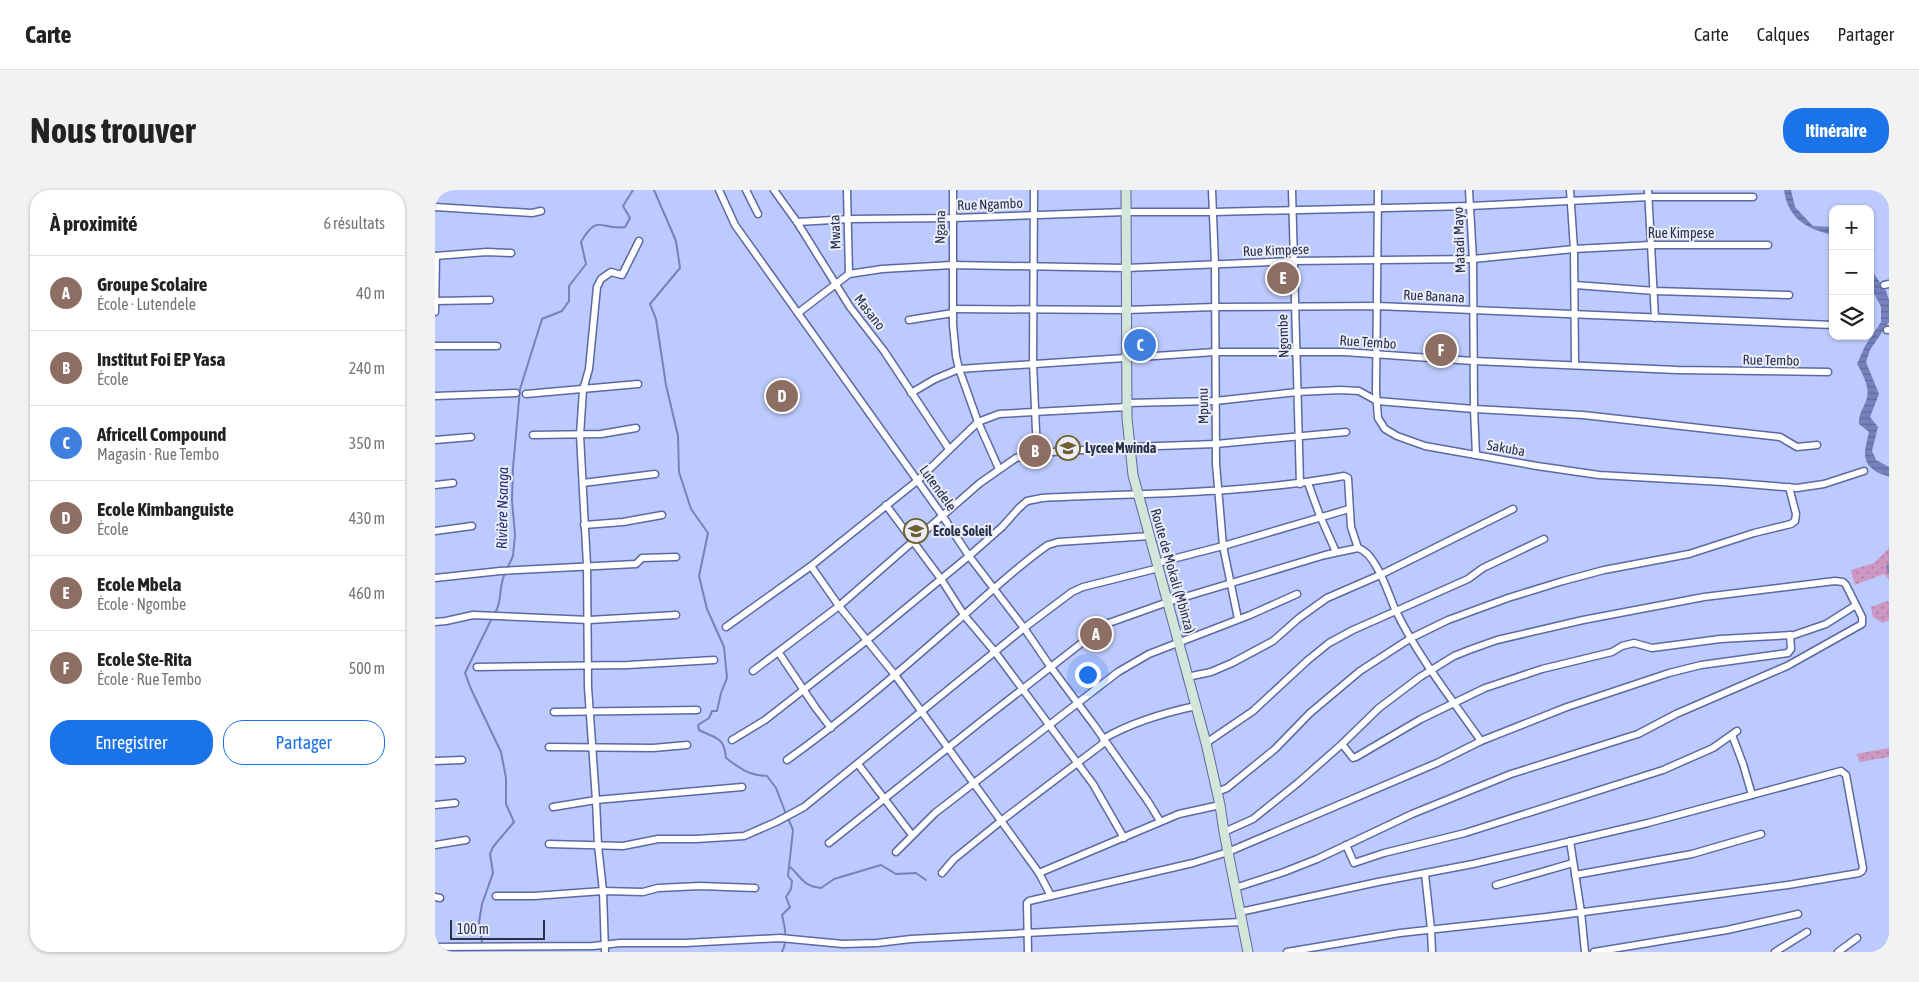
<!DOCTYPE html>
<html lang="fr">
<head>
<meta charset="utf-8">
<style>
  body { margin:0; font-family:"Asap Condensed",sans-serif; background:#f2f2f2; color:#222 }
  .controls { position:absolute; right:15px; top:15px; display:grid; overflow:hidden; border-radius:10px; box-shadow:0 1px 4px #0004 }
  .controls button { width:45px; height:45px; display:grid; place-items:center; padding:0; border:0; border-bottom:1px solid #e0e0e0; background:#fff; color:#222; font:25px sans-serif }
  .scale { position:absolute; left:15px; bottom:12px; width:95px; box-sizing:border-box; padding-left:5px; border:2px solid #2a3049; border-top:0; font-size:14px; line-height:18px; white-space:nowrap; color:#2a3049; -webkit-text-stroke:4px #e9edfa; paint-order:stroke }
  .you { position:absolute; left:652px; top:484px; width:18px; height:18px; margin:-12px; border:4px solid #fff; border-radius:50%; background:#1a73e8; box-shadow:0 0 0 8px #1a73e833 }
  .badge { display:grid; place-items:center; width:32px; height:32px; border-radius:50%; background:#1a73e8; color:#fff; font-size:16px; font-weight:700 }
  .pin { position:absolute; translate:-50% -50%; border:2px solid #fff; box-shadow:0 1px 5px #0006 }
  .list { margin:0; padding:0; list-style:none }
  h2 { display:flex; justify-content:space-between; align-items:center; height:65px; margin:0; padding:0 20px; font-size:21px }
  h2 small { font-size:16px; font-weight:400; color:#767676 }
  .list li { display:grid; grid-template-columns:32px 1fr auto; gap:15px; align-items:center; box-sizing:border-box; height:75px; padding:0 20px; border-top:1px solid #e0e0e0 }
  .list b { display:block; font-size:19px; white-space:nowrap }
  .list p { margin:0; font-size:16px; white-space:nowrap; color:#767676 }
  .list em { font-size:16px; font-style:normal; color:#767676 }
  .actions { display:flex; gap:10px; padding:15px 20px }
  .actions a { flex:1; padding:11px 0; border:1px solid #1a73e8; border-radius:20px; text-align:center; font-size:18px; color:#1a73e8 }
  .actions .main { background:#1a73e8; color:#fff }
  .icon { flex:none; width:28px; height:28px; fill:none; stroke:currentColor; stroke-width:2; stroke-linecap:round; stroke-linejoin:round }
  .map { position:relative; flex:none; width:1454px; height:762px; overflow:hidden; border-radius:20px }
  header { display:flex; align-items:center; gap:30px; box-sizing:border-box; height:70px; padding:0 25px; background:#fff; border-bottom:1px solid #e0e0e0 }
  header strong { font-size:24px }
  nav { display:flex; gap:28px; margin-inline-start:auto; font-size:18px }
  .intro { display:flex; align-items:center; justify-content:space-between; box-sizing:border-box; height:120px; padding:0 30px }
  h1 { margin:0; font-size:35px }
  .button { padding:12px 22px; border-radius:20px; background:#1a73e8; color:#fff; font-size:18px; font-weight:700 }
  main { display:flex; gap:30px; padding:0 30px }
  aside { flex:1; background:#fff; border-radius:20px; box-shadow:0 1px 4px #0004 }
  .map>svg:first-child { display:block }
  .grass { fill:url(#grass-dots) }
  .water { fill:url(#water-rules) }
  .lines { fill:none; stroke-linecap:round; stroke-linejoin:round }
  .stream { stroke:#7482bd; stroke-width:2 }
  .street-casing { stroke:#5c69a2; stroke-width:9 }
  .secondary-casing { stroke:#5c69a2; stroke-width:11 }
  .street { stroke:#fff; stroke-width:6 }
  .secondary { stroke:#d3e6d9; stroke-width:9 }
  .labels { text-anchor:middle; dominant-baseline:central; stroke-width:4; stroke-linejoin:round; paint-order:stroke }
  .street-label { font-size:14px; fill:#2a3049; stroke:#e9edfa }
  .poi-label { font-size:14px; font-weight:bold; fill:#2a3049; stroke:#e9edfa; text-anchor:start }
  .water-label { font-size:15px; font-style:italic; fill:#272f76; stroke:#e9edfa }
</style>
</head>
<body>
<header>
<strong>Carte</strong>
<nav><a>Carte</a><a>Calques</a><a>Partager</a></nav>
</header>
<div class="intro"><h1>Nous trouver</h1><a class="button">Itinéraire</a></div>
<main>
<aside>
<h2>À proximité<small>6 résultats</small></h2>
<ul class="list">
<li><span class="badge" style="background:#8d6e63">A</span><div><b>Groupe Scolaire</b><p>École · Lutendele</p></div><em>40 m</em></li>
<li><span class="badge" style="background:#8d6e63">B</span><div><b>Institut Foi EP Yasa</b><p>École</p></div><em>240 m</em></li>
<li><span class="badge" style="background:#3f7fe0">C</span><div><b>Africell Compound</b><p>Magasin · Rue Tembo</p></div><em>350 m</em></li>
<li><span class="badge" style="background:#8d6e63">D</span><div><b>Ecole Kimbanguiste</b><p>École</p></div><em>430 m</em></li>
<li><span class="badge" style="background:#8d6e63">E</span><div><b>Ecole Mbela</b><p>École · Ngombe</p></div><em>460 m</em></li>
<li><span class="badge" style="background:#8d6e63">F</span><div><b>Ecole Ste-Rita</b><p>École · Rue Tembo</p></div><em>500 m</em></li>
</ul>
<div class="actions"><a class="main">Enregistrer</a><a>Partager</a></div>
</aside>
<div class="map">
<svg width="1454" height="762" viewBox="0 0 1454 762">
  <defs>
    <pattern id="grass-dots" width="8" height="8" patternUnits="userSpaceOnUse" patternTransform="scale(1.25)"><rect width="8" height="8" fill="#cc98c2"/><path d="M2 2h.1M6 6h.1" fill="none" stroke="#a67ca0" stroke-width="1.8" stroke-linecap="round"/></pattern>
    <pattern id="water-rules" width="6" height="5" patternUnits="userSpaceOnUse" patternTransform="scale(1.25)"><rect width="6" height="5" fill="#7482bd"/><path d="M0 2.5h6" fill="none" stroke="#5f6b9c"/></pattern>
  </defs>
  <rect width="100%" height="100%" fill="#bdcafd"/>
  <g class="grass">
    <polygon points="1454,358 1454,390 1449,384 1420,395 1416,380 1439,373"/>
    <polygon points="1452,411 1454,412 1454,430 1448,433 1438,427 1436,417"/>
    <polygon points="1454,558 1454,567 1425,572 1421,564"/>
  </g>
  <g class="water">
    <path d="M 1349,0 L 1356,0 L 1360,17 L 1378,36 L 1398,37 L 1398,45 C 1372,39 1353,29 1349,0 Z"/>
    <path d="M 1435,78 L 1451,101 L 1454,110 L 1454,132 L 1435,160 L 1431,172 L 1444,204 L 1435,227 L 1443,237 L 1437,261 L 1441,270 L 1454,277 L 1454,287 C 1449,284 1443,284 1439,280 C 1425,270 1431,256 1434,242 L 1424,234 C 1423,224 1429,218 1432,208 C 1435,197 1427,183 1422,174 L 1430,156 L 1446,132 L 1446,117 L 1435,95 Z"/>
  </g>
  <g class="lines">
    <g class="stream">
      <path d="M 219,0 L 241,51 L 245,78 L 215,114 L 221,129 L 231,195 L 243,246 L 244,282 L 256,319 L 273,343 L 264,386 L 272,419 L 289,457 L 292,488 L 286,503 L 282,521 L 277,521 L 274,528 L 263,535 L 264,540 C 281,549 289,546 291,568 C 306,579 313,585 332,586 L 341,598 L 351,624"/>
      <polyline points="1454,375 1452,377 1454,382"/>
      <path d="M 72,379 L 78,366 L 80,345 L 77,310 L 78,278 L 85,199 L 107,129 L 127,121 L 134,111 L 134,96 L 151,74 L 146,52 C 163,22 166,41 190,37 L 195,28 L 188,16 L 198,0"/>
      <path d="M 60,423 C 68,410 63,398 70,383"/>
      <path d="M 354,676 C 367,687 367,696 386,698 L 399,689 L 446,675 L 461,684 L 481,683 L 491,690"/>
      <polyline points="45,755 47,752 44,732 47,714 58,683 55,664 58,657 79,632 71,614 71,588 66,562 36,499 30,483 57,428"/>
      <path d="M 347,762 C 353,749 350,738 347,725 L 355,717 L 351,707 L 356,699 L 357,691 L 353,686 L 358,640 L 353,628"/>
    </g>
    <defs>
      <g id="street">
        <polyline points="284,0 300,35 507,325 534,366 589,438 615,476 659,535 714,613 725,631"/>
        <polyline points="311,0 323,24"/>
        <polyline points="339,0 362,32 415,117 449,161 514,259"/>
        <polyline points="412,0 414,84"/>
        <polyline points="518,0 518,135 521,166 524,179 543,232 564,279"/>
        <polyline points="599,0 598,173 602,263"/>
        <polyline points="777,0 780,74 781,274 788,356 803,429"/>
        <polyline points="857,0 865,294"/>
        <polyline points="943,0 941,202 943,228 950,239 962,246 990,256 1102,276 1164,285 1288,292 1362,298 1389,294 1429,281"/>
        <polyline points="1034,0 1038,69 1039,219 1041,265"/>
        <polyline points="1135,0 1139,59 1140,175"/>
        <polyline points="1213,0 1220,128"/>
        <polyline points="0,17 97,23 106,21"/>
        <polyline points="362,32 416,29 518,28 691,22 778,22 1035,16 1214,7 1318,7"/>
        <polyline points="0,66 52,62 76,63"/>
        <polyline points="1140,95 1220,101 1354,105"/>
        <polyline points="1449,95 1454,94"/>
        <polyline points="0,111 55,110"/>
        <polyline points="518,119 691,120 780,117 942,116 1398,135"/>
        <polyline points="0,122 1,66"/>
        <polyline points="363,123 414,84 447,79 517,75 691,78 858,71 1038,69 1139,59 1216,55 1333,55"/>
        <polyline points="474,130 518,123"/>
        <polyline points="1452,140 1454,140"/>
        <polyline points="0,156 62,156"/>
        <polyline points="476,203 500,189 524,179 780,162 909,162 1038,171 1242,180 1393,182"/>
        <polyline points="91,204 203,194"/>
        <polyline points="0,206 81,203"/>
        <polyline points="692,213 780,211 862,202 905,200 924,201 942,211 1039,219 1148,225 1345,247 1362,257 1382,255"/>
        <polyline points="98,245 166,244 201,238"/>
        <polyline points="0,250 36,247"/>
        <polyline points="148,293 220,284"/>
        <polyline points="873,293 885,326 901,362"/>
        <polyline points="0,295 18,293"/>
        <polyline points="451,315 506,389 529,425 560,462 658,594 689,648"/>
        <polyline points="149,335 188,332 227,325"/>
        <polyline points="0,341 37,336"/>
        <polyline points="722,373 788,356 914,319"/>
        <polyline points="376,376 404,416 460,485 604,683 744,624 785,615"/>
        <polyline points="0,388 65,381 201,374 207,368 241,367"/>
        <polyline points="0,432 11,431 38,425 154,430 241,425"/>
        <polyline points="291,437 376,376 482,291 543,232 564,224 692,217"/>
        <polyline points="344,463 380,517 396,538"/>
        <polyline points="42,477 193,475 279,470"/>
        <polyline points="318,481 404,416 545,293 581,268 602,263 694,257 781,254 911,242"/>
        <polyline points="752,487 776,482 797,473 838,451 864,428 892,408 945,385 1078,319"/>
        <polyline points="119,522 262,520"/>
        <polyline points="1297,545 1308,574 1317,605"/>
        <path d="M 668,549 C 697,532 728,523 761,516"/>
        <path d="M 297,550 L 330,530 L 431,451 L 534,366 L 567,337 L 584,318 L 592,311 L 607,308 C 707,303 810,304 909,286 L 913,288 L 916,337 L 923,358 C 941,363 953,403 960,419 C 983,467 1016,508 1046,551"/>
        <polyline points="771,553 818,521 873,470 894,453 918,440 1033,389 1048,378 1109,349"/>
        <polyline points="907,554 918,568 921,567 986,529 1050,498 1107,479 1177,462 1187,456 1199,453 1217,458 1285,449 1359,445 1391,434 1421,415"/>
        <polyline points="114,557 218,558 252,555"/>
        <path d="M 352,570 C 411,528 465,481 520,433 C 550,407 581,377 613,355 L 623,352 L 715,346"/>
        <polyline points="0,571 27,570"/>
        <polyline points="423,574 477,645"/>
        <polyline points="782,602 792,598 840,559 875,523 925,481 976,448 1013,430 1073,408 1128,391 1169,380 1254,364 1319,343 1356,334 1360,331 1361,324 1354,297"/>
        <polyline points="0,615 20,613"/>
        <polyline points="118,617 161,610 307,597"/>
        <polyline points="789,642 818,629 864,592 907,554 944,518 985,487 1019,466 1034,460 1062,450 1148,430 1269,407 1400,391 1408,392 1411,395 1427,427 1427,434 1352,476 1241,524 1203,544 1076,584 977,624 882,669 849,682 800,698"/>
        <polyline points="1135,651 1146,722 1150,762"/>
        <polyline points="394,653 549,529 671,434 733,412 890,365 923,358"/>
        <polyline points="114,654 188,656 223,649 261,649 309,646 341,632 369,617 589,438 637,402 648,397 724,378"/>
        <polyline points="0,655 31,650"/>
        <polyline points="911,655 919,673 949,663 1030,643 1228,580 1278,558 1302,541"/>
        <polyline points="461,662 500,623 683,482 714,464 815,425 862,404"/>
        <polyline points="507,683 519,669 566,631 670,552"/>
        <polyline points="604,683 616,706"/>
        <polyline points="990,684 996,739 997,762"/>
        <polyline points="1140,685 1257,664 1326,644"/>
        <polyline points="1061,695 1138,673"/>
        <polyline points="61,706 99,706 168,701 208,702 223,698 265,696 320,698"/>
        <polyline points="0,707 5,708"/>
        <polyline points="805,722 943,692 1038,674 1213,633 1406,581 1411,585 1428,678 1427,681 1424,683 1353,695 1111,727 965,743 852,762"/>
        <polyline points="0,757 158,756 185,753 250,753 345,748 408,754 442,753 476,749 806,732"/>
        <polyline points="170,762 168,701 163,655 161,610 153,497 152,375 145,245 148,200 154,179 162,97 166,89 176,82 187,85 204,51"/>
        <polyline points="593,762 592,713 594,711 758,673 793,662 1002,573 1046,551 1132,517 1234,483 1266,475 1353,463 1356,459 1355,445"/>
        <polyline points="1159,762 1292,740 1363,724"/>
        <polyline points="1340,762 1372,742"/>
        <polyline points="1403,762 1422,748"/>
      </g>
      <polyline id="secondary" points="691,0 692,228 698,285 771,553 785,615 789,642 813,762"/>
    </defs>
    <use href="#street" class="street-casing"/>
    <use href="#secondary" class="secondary-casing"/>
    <use href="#street" class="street"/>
    <use href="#secondary" class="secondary"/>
  </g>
  <defs>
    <symbol id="school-ring" viewBox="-11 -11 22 22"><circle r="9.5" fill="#e9edfa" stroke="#6f602e" stroke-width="1.5"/><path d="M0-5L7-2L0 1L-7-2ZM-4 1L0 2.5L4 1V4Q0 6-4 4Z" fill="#6f602e"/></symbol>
  </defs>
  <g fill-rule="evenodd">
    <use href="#school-ring" x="619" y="244" width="28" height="28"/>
    <use href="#school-ring" x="467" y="327" width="28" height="28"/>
  </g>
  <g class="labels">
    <g class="street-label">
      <text transform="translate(555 14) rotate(-2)">Rue Ngambo</text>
      <text transform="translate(505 37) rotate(-89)">Ngana</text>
      <text transform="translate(400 42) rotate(-92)">Mwata</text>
      <text x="1246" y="43">Rue Kimpese</text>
      <text transform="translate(1024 50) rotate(-92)">Matadi Mayo</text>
      <text transform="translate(841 60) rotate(-2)">Rue Kimpese</text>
      <text transform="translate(999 106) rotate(3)">Rue Banana</text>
      <text transform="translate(435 122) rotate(52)">Masano</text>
      <text transform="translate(848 146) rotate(-92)">Ngombe</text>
      <text transform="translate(933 152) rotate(4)">Rue Tembo</text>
      <text transform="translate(1336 170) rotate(1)">Rue Tembo</text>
      <text transform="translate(768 216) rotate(-91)">Mpunu</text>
      <text transform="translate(1071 258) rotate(10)">Sakuba</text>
      <text transform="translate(503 298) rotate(54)">Lutendele</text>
      <text transform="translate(738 381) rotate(74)">Route de Mokali (Mbinza)</text>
    </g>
    <g class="poi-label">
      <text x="650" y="258">Lycee Mwinda</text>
      <text x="498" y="341">Ecole Soleil</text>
    </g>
    <g class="water-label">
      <text transform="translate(67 318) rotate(-89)">Rivière Nsanga</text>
    </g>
  </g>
</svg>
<div class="controls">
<button>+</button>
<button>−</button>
<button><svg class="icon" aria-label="layers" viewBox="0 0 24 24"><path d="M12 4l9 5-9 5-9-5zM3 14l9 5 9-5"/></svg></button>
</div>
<div class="scale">100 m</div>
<div class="you"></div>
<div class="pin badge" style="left:661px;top:444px;background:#8d6e63">A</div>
<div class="pin badge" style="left:600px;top:261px;background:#8d6e63">B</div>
<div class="pin badge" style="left:705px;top:155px;background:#3f7fe0">C</div>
<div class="pin badge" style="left:347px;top:206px;background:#8d6e63">D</div>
<div class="pin badge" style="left:848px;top:88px;background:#8d6e63">E</div>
<div class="pin badge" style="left:1006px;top:160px;background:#8d6e63">F</div>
</div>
</main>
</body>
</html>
